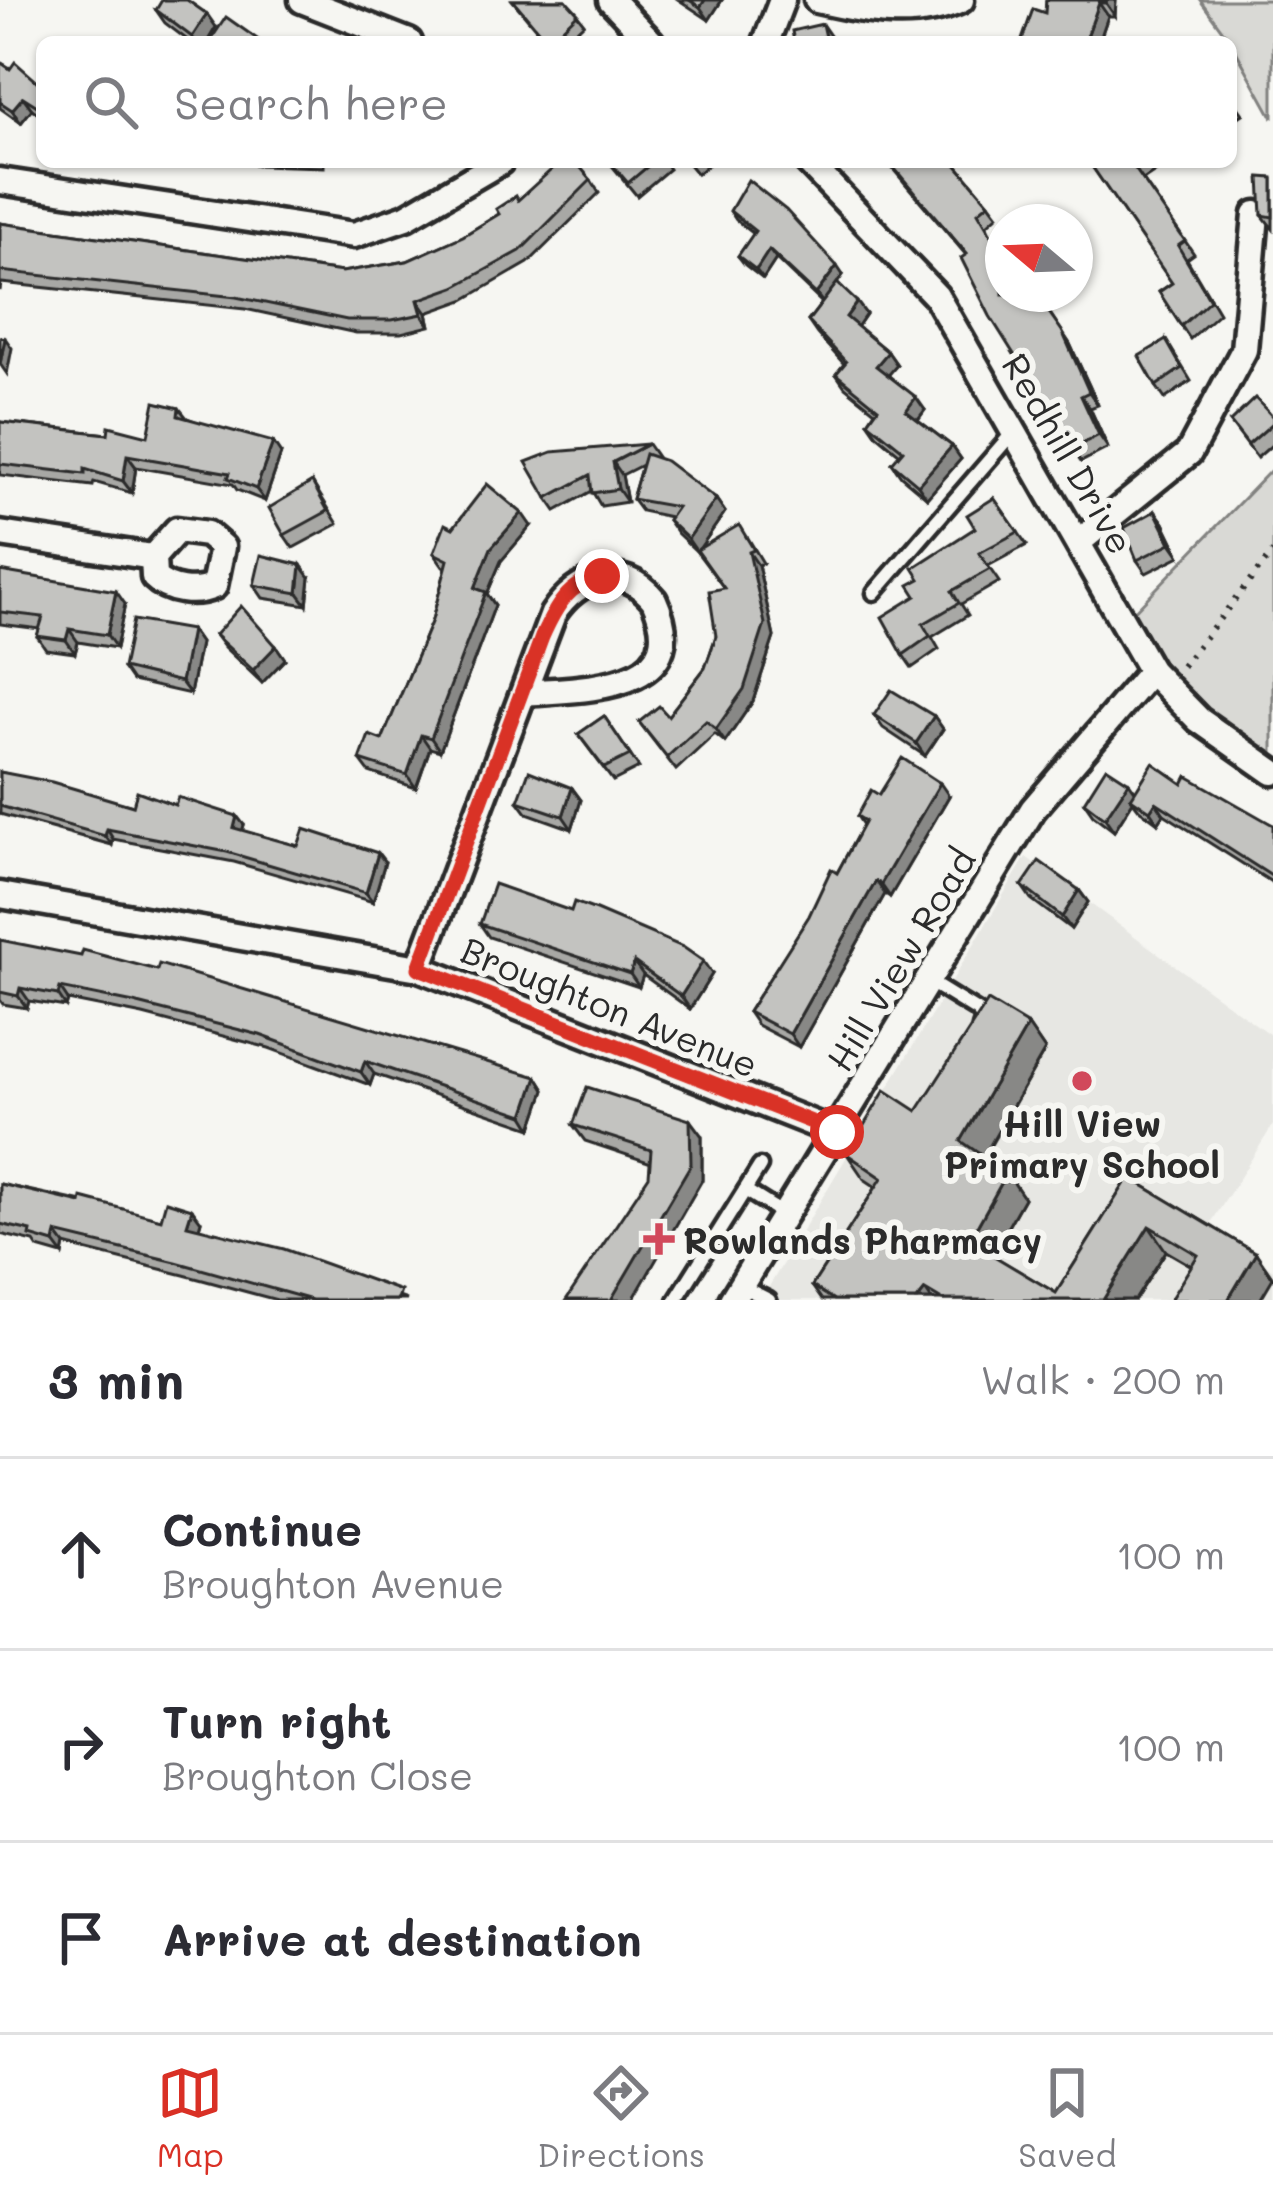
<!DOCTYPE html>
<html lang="en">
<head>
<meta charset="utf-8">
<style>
  body { margin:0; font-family:Mali,sans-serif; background:#f2f2f3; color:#2b2b33 }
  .compass { position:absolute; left:985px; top:204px; width:108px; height:108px; border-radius:50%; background:#fff; box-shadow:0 3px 9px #0004; rotate:289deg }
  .stop { position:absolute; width:36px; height:36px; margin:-27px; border:9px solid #d93025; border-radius:50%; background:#fff }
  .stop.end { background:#d93025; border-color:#fff; box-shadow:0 3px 12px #0008 }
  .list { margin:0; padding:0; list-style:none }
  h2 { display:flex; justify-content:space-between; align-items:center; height:156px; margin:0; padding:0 48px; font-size:51px }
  h2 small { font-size:39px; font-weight:400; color:#7c7c81 }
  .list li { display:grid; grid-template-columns:78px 1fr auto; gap:36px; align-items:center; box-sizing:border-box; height:192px; padding:0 48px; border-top:3px solid #e1e1e2 }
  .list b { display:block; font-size:45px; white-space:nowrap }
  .list p { margin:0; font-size:39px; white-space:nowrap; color:#7c7c81 }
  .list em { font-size:39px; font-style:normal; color:#7c7c81 }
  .icon { flex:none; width:66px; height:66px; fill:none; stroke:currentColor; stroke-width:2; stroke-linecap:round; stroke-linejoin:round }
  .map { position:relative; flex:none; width:1273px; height:1300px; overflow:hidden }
  .search { position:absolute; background:#fff; box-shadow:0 3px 9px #0004; left:36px; right:36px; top:36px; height:132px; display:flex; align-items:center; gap:30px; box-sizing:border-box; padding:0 42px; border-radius:18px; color:#7c7c81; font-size:45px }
  .sheet { height:732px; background:#fff }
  nav { display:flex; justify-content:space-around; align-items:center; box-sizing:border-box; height:168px; border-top:3px solid #e1e1e2; background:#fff; font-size:33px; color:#7c7c81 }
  nav a { display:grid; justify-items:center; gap:6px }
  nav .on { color:#d93025 }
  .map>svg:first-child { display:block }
  .built { fill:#e7e7e3 }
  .green { fill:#d9d9d5; stroke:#828280; stroke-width:3 }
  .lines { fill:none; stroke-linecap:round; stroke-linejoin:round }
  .service-casing { stroke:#2b2b2b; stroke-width:21 }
  .minor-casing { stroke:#2b2b2b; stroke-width:33 }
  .path { stroke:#2b2b2b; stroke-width:6; stroke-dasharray:3 9; stroke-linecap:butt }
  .service { stroke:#f6f6f2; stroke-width:12 }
  .minor { stroke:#f6f6f2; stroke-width:24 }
  .wall { fill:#a8a8a5; stroke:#2b2b2b; stroke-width:3 }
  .shaded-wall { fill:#888886; stroke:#2b2b2b; stroke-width:3 }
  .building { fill:#c3c3c0; stroke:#2b2b2b; stroke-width:3 }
  .route { stroke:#d93025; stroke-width:15 }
  .poi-dot { fill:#d1495b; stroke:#f6f6f2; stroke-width:4.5 }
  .labels { text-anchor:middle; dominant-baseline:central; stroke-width:12; stroke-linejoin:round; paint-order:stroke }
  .street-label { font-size:36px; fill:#2b2b2b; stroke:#f6f6f2 }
  .poi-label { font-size:36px; font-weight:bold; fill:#2b2b2b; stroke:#f6f6f2 }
</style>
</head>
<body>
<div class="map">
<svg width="1273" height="1300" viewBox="0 0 1273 1300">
  <rect width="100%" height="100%" fill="#f6f6f2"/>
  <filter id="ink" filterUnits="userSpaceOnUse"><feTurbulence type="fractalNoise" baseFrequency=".00833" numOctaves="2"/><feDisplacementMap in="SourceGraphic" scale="24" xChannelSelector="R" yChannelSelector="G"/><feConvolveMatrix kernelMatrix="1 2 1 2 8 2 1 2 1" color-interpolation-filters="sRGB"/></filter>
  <g filter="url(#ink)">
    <polygon class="built" points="1026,857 1273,1037 1273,1125 1211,1223 1273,1270 1273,1300 761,1300"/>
    <g class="green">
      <polygon points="1200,0 1273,0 1273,118 1231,42"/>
      <polygon points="1273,468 1273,772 1199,720 1124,622"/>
    </g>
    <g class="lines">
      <defs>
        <g id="service">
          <polyline points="874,593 1015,430"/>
          <polyline points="928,981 977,1011 983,1018 980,1027"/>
          <polyline points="745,1190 760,1166"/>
          <polyline points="741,1286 769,1300"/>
          <polyline points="676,1300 745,1190 785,1215"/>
        </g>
        <g id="minor">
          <polyline points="302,0 409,42"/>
          <polyline points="611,0 651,42"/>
          <path d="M 817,0 C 865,11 915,21 961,0"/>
          <polyline points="766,42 782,0"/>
          <polyline points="808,162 936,296 1151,671 1199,720 1273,772"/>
          <polyline points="0,181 354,235 406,217 500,162"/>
          <path d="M 177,530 L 207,534 L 222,547 L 214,586 C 195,595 168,591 154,577 L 153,557 Z"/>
          <polyline points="0,534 153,557"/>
          <polyline points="1080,541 1189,453 1244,350 1256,214"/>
          <polyline points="0,895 419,968 837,1133"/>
          <path d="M 419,968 L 553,614 C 577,577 622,560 654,600 C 696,693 580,688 524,693"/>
          <polyline points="732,1300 1033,809 1151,671"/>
        </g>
      </defs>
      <use href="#service" class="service-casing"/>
      <use href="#minor" class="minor-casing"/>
      <polyline class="path" points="1182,666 1273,552"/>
      <use href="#service" class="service"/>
      <use href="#minor" class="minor"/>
    </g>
    <g class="wall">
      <polygon points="512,0 566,0 584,23 564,42 547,42"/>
      <polygon points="679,0 722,0 709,20"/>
      <polygon points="1046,0 1116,0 1115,16 1108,16 1099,42 1023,42 1022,40 1045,13"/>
      <polygon points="156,10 216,27 207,42 190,42 165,23"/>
      <polygon points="0,62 42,86 42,116 32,109 21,123 0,108"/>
      <polygon points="1231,97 1243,114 1231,122"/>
      <polygon points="238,162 324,162 324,167 258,165"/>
      <polygon points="609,162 664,162 669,169 637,196"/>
      <polygon points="687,162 711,162 697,174"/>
      <polygon points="887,162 954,162 989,203 998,215 987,225 1003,294 1040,298 1070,344 1098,405 1090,408 1108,448 1081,462 1072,449 1061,421 1058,423 1049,410 966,255"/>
      <polygon points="1089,162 1170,162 1143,180 1194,254 1187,259 1219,313 1190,339 1159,292 1172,283"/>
      <polygon points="1273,178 1273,229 1262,215"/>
      <polygon points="591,180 599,193 528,263 464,300 427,313 430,326 401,333 356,333 245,309 1,283 0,291 0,223 342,272 407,261 463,236 499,214 518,200"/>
      <polygon points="730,211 843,275 837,283 866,314 857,327 888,352 897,365 888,375 925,410 918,420 952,446 961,459 927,498 901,476 892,463 900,454 877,435 868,422 875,411 845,387 836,374 844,364 817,334 808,321 822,303 776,259 763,279 745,265 738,256 754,234 736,220"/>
      <polygon points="1166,340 1191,381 1165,399 1156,386"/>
      <polygon points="179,408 187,418 281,454 265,501 237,490 233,484 136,467 132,493 94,482 93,486 0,475 0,422 108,434 148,436"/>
      <polygon points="1273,417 1273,444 1257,458 1230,422"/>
      <polygon points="648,444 657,457 655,458 716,499 725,512 700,548 748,538 763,563 758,565 774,637 753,701 725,742 715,734 676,770 639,722 668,716 705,668 716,636 724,588 697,552 677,533 668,520 670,517 641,511 632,499 642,465 622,475 627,502 601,506 592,491 556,511 547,498"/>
      <polygon points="312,482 338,524 293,548 284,535"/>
      <polygon points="994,498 1027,545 988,566 999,582 961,604 968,615 932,637 939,649 912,668 903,655 920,579 975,528"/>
      <polygon points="1155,511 1164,523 1180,556 1146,573 1137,560"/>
      <polygon points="531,526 501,561 487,594 495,605 440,751 430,748 416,788 369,772 360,760 382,740 432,620 446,568 443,566 434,553 453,528"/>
      <polygon points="0,571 125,604 116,648 78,642 75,653 46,649 37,636 40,629 0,624"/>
      <polygon points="310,577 307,605 263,598 254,585"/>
      <polygon points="191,630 200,643 190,694 132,681 123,668"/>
      <polygon points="215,635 276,646 285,659 262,683 224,647"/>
      <polygon points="874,715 934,716 943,729 925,756 883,728"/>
      <polygon points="604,716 639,768 613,781 578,734"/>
      <polygon points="0,772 133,806 175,805 244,825 242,831 298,846 385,862 373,902 234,862 113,839 112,845 0,814"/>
      <polygon points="1183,784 1273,825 1273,883 1164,814 1158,823 1139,809 1133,801 1114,831 1093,815 1084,802"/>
      <polygon points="572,788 581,800 572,829 527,813 518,801"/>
      <polygon points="879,795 949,796 890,897 885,894 799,1047 757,1025 748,1012 837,873 863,825 857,816"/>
      <polygon points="1022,886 1079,890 1088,902 1071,929 1031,899"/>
      <polygon points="480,924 712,974 690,1009 643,975 639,987 489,937"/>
      <polygon points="0,940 537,1077 545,1090 532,1128 374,1074 370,1085 269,1048 143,1015 68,1000 66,1007 29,1001 27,1008 3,1004 0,1000"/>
      <polygon points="1028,1025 1045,1050 984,1157 1007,1173 1024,1198 992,1255 1056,1293 1129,1177 1256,1253 1273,1278 1192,1266 1166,1251 1135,1300 822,1300 812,1286 876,1187 864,1179 847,1154 917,1111"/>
      <polygon points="573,1125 702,1136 702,1180 585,1141"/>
      <polygon points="0,1184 161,1219 201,1221 199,1228 407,1300 277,1300 184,1275 65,1245 63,1255 38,1248 34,1242 0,1234"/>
    </g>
    <g class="shaded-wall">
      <polygon points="705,0 722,0 709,20 700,7"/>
      <polygon points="1107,0 1116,0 1115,16 1106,3"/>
      <polygon points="1099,3 1108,16 1099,42 1085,42"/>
      <polygon points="207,14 216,27 207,42 196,42 192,37"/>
      <polygon points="822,24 831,37 832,42 826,42"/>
      <polygon points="23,97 32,109 21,123 12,110"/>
      <polygon points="769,250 776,259 763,279 756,270"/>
      <polygon points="837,266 843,275 823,303 816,294"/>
      <polygon points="1036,294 1070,344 1098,405 1089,392"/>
      <polygon points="418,300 427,313 430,326 422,314"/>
      <polygon points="857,302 866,314 855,330 846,317"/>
      <polygon points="5,338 12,348 7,374 0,364"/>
      <polygon points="888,352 897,365 885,379 876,366"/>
      <polygon points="1081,396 1090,408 1108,448 1099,435"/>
      <polygon points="916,397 925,410 915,423 906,411"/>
      <polygon points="273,442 281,454 265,501 256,489"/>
      <polygon points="952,446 961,459 927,498 918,485"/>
      <polygon points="127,455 136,467 132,493 123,481"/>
      <polygon points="613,462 622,475 627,502 618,489"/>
      <polygon points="716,499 725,512 697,552 688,539"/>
      <polygon points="1155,511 1164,523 1180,556 1171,543"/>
      <polygon points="522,513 531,526 501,561 487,594 495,605 440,751 431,738 475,588 491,548"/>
      <polygon points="749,552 758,565 774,637 753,701 725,742 716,729"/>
      <polygon points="301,565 310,577 307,605 298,593"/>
      <polygon points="116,591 125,604 116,648 107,635"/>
      <polygon points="69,629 78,642 75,653 66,640"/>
      <polygon points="191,630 200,643 190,694 181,682"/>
      <polygon points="276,646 285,659 262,683 253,670"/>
      <polygon points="934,716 943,729 925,756 916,743"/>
      <polygon points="421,735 430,748 416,788 407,775"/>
      <polygon points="1129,782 1138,795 1131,798 1133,801 1114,831 1105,818"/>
      <polygon points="940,783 949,796 890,897 881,884"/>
      <polygon points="572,788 581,800 572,829 563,816"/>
      <polygon points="1156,802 1164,814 1158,823 1150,811"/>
      <polygon points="237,816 244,825 240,838 234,828"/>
      <polygon points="107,829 113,839 112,845 105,836"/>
      <polygon points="378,853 385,862 373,902 366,893"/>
      <polygon points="876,881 885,894 799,1047 790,1034"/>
      <polygon points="1079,890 1088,902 1071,929 1062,917"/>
      <polygon points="703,961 712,974 690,1009 681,996"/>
      <polygon points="634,962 643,975 639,987 630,974"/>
      <polygon points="20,988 29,1001 27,1008 18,996"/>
      <polygon points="60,988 68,1000 66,1007 58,995"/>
      <polygon points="1028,1025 1045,1050 978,1166 961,1141"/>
      <polygon points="365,1061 374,1074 370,1085 361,1072"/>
      <polygon points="537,1077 545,1090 532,1128 524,1115"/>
      <polygon points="690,1120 702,1136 702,1180 633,1300 611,1300"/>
      <polygon points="1007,1173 1024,1198 986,1265 969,1241"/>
      <polygon points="192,1209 201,1221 196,1238 187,1225"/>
      <polygon points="1149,1226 1166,1251 1135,1300 1103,1300"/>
      <polygon points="56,1233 65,1245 63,1255 54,1243"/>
      <polygon points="1256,1253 1273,1278 1260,1300 1228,1300"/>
      <polygon points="925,1290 932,1300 917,1300"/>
    </g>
    <g class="building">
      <polygon points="162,0 187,0 207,14 192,37 156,10"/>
      <polygon points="513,0 566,0 578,13 548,42"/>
      <polygon points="689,0 705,0 700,7"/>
      <polygon points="1046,0 1107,0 1106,3 1099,3 1085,42 1027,42 1022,40 1033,9 1045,13"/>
      <polygon points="226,17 260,41 259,42 210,41"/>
      <polygon points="822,24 826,42 794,42 792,31"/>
      <polygon points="0,62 10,69 15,62 42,86 42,109 23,97 12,110 0,102"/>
      <polygon points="560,162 576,162 591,180 520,251 455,287 418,300 422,314 392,320 347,320 236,297 0,271 0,223 342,272 407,261 463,236 499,214 496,209 516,196 518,200"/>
      <polygon points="610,162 653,162 628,183"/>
      <polygon points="889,162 954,162 989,203 978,212 1003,255 1003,294 1036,294 1062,331 1089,392 1081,396 1099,435 1072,449 1055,407 1049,410 990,316 961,258 967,254"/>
      <polygon points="1089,162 1141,162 1134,167 1185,241 1178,246 1210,300 1181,326 1159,292 1172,283"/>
      <polygon points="1260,177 1273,178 1273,217 1262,215"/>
      <polygon points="748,180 786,210 837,266 816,294 769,250 756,270 738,256 755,231 730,211"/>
      <polygon points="837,283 857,302 846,317 888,352 876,366 916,397 906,411 952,446 918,485 892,463 903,450 868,422 878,408 836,374 846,362 808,321"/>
      <polygon points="0,337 5,338 0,364"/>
      <polygon points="1166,340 1182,368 1156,386 1139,356"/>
      <polygon points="1255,398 1273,417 1273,423 1248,445 1230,422"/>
      <polygon points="155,402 179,408 178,416 273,442 256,489 228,478 230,473 127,455 123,481 85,469 85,474 0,464 0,422 108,434 109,426 148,436"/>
      <polygon points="648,444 613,462 618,489 592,493 590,475 547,498 526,462 552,452"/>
      <polygon points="645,454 666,461 716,499 688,539 668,520 677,507 632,499"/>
      <polygon points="312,482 328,511 284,535 269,508"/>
      <polygon points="487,484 522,513 491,548 475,588 486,592 431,738 421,735 407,775 360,760 369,735 382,740 432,620 448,560 434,553 445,524 453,528"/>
      <polygon points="994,498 1018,532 979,553 990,569 952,591 959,603 923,624 930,636 903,655 882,617 916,596 909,585 920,579 913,568 975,528 967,515"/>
      <polygon points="1155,511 1171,543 1137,560 1124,528"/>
      <polygon points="739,525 754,550 749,552 765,624 744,689 716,729 706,721 667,757 639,722 659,706 668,716 705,668 716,636 709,591 724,588 697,550"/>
      <polygon points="261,555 301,565 298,593 254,585"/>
      <polygon points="0,571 116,591 107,635 69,629 66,640 37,636 43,617 0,612"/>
      <polygon points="241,606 276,646 253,670 215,635"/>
      <polygon points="133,620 191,630 181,682 123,668"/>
      <polygon points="891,690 934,716 916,743 874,715"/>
      <polygon points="604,716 630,755 604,768 578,734"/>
      <polygon points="902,758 940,783 881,884 876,881 790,1034 748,1012 809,916 831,869 837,873 865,821 857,816 871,790 879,795"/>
      <polygon points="1153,763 1183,784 1187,776 1273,825 1273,877 1156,802 1150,811 1131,798"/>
      <polygon points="1106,767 1129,782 1105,818 1084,802"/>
      <polygon points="529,771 572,788 563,816 518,801"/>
      <polygon points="0,772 52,782 133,806 137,791 175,805 178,797 237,816 234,828 298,846 304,829 378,853 366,893 227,852 107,829 105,836 0,806"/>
      <polygon points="1039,861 1079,890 1062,917 1022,886"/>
      <polygon points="494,884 571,911 574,902 596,910 683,947 703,961 681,996 634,962 630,974 480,924"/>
      <polygon points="0,940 81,956 83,950 157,970 159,964 537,1077 524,1115 365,1061 361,1072 260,1035 134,1003 60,988 58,995 20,988 18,996 0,992"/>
      <polygon points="988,1001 1028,1025 961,1141 1007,1173 969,1241 1056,1293 1129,1177 1256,1253 1228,1300 1170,1300 1198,1255 1149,1226 1103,1300 942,1300 925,1290 917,1300 834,1300 812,1286 882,1178 847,1154 885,1090 917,1111"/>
      <polygon points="587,1087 690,1120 691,1164 611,1300 566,1300 649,1176 651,1150 573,1125"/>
      <polygon points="0,1184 81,1203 82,1198 161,1219 166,1201 192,1209 187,1225 284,1249 401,1291 398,1300 312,1300 176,1262 56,1233 54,1243 30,1236 31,1231 0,1224"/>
    </g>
  </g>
  <g class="lines" filter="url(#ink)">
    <path class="route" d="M 602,576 C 568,583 555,608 542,637 L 419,968 L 837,1132"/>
  </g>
  <g class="poi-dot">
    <circle cx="1082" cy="1081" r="12"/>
    <path d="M653 1221h12v12h12v12h-12v12h-12v-12h-12v-12h12z"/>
  </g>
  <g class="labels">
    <g class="street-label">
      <text transform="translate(1069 453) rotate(60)">Redhill Drive</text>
      <text transform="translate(900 959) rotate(-59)">Hill View Road</text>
      <text transform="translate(610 1006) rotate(22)">Broughton Avenue</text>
    </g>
    <g class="poi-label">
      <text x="1082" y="1122">Hill View<tspan x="1082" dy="41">Primary School</tspan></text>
      <text x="683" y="1239" text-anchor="start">Rowlands Pharmacy</text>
    </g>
  </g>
</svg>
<svg class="compass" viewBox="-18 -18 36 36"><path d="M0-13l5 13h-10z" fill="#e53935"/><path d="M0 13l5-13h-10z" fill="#7c7c81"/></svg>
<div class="stop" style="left:837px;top:1132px"></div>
<div class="stop end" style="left:602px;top:576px"></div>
<div class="search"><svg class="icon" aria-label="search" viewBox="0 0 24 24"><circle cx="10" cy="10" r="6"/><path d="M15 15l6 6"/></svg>Search here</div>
</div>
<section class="sheet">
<h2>3 min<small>Walk · 200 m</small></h2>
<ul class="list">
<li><svg class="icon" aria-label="ahead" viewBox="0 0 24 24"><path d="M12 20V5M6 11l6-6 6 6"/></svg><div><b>Continue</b><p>Broughton Avenue</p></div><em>100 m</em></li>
<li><svg class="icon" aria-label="right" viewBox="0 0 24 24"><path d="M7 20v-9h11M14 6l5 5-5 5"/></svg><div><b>Turn right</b><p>Broughton Close</p></div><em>100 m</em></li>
<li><svg class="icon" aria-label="arrive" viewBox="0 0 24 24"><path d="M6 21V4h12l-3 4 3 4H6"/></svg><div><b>Arrive at destination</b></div></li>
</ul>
</section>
<nav>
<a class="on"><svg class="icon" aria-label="map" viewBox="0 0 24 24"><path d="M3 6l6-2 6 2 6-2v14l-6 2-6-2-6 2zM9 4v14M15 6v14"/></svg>Map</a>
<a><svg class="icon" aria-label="directions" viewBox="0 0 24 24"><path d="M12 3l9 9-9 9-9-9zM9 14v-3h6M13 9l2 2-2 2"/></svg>Directions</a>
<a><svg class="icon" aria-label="saved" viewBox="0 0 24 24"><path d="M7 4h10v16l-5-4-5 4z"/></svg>Saved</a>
</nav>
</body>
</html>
